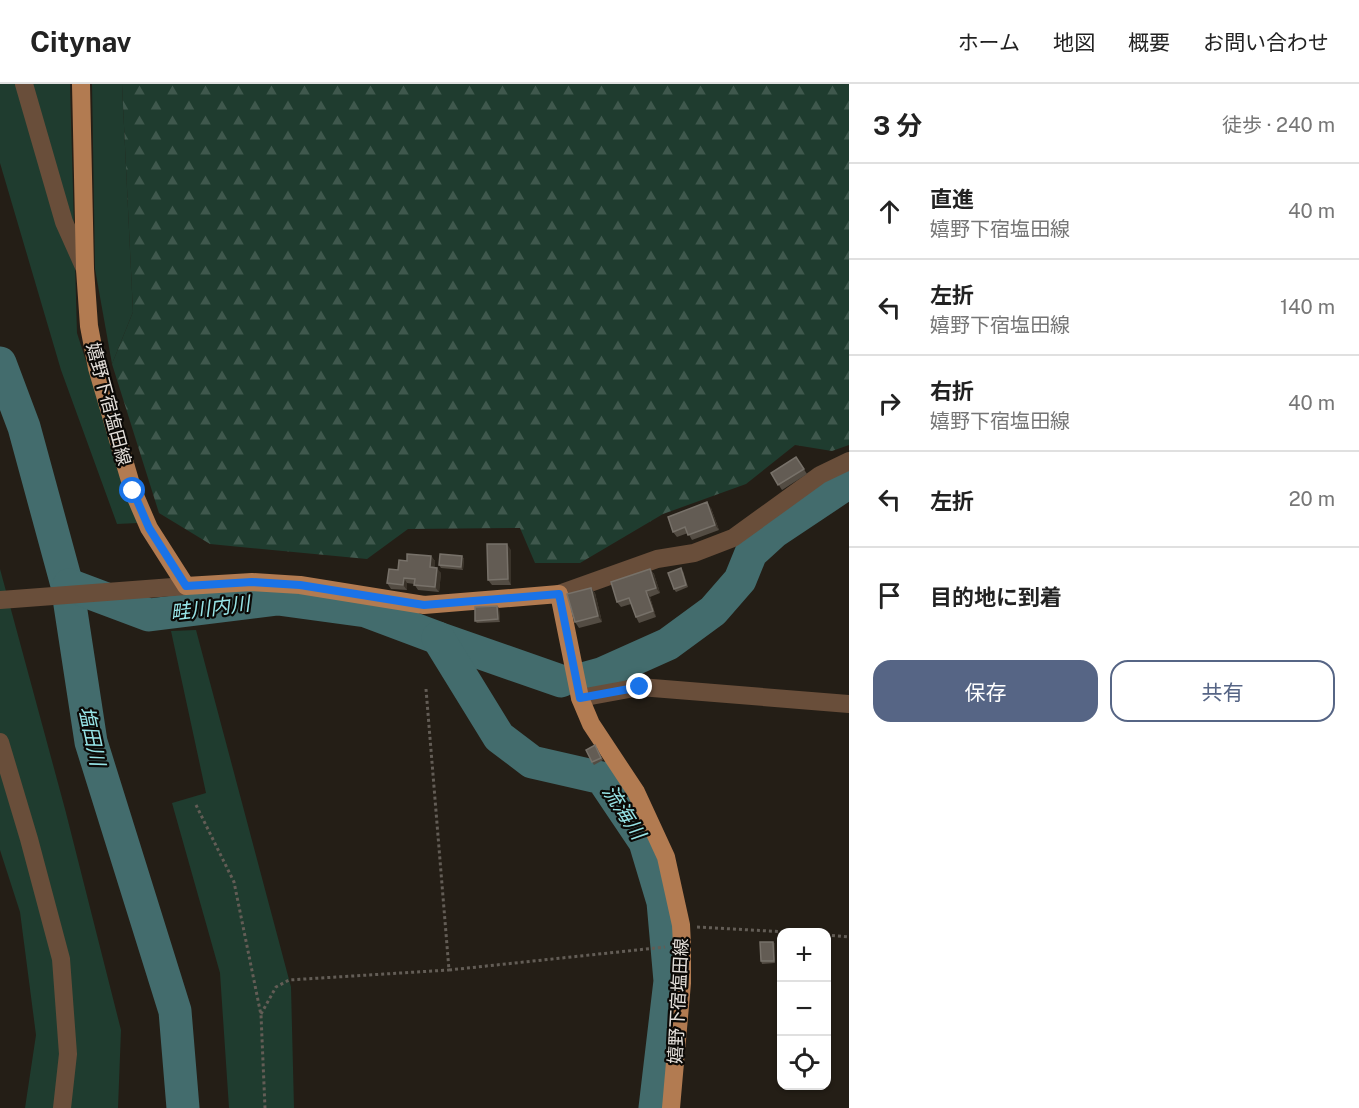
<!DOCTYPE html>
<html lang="ja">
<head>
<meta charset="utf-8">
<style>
  body { margin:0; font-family:"Public Sans","Noto Sans JP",sans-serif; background:#f2f2f2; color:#222 }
  .controls { position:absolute; right:18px; bottom:18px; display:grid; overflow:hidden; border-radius:12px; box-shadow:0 2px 4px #0004 }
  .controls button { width:54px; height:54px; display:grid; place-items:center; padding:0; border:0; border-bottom:2px solid #e0e0e0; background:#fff; color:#222; font:30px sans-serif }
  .stop { position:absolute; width:18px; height:18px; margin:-14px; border:4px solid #1a73e8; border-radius:50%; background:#fff }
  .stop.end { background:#1a73e8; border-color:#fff; box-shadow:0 2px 6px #0008 }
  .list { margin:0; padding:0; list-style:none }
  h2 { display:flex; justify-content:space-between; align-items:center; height:78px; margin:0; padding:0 24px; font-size:26px }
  h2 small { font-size:20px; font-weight:400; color:#767676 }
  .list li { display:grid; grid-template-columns:39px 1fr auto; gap:18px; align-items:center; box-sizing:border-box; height:96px; padding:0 24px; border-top:2px solid #e0e0e0 }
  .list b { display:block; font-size:22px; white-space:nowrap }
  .list p { margin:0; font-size:20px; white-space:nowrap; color:#767676 }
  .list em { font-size:20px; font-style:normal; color:#767676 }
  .actions { display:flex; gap:12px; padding:18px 24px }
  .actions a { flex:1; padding:14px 0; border:2px solid #566585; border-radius:18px; text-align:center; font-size:21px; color:#566585 }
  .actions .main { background:#566585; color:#fff }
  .icon { flex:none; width:33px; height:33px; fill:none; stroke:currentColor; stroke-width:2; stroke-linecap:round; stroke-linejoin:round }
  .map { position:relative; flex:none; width:849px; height:1024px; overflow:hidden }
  header { display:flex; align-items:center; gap:36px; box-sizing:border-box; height:84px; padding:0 30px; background:#fff; border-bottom:2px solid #e0e0e0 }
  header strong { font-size:28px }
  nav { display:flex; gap:33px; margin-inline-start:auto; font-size:21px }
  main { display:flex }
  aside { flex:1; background:#fff }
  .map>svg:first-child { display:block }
  .grass { fill:#1f3c2f }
  .forest { fill:url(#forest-firs) }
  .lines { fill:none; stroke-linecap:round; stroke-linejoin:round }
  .river { stroke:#436c6d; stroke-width:33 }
  .path { stroke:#635d56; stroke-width:3; stroke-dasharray:3 3; stroke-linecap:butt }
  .minor { stroke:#694e3a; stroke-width:18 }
  .major { stroke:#b27b51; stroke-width:18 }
  .wall { fill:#534c43 }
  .shaded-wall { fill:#3a332a }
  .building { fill:#635c54; stroke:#777169; stroke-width:1.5 }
  .route { stroke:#1a73e8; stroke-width:8 }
  .labels { text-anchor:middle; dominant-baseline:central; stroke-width:4.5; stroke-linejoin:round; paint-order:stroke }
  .street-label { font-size:18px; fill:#e5e0db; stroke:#0b0906 }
  .water-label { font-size:20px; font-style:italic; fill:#97e4e7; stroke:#0b0906 }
</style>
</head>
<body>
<header>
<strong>Citynav</strong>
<nav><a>ホーム</a><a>地図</a><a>概要</a><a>お問い合わせ</a></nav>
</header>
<main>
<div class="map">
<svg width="849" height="1024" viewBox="0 0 849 1024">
  <defs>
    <pattern id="forest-firs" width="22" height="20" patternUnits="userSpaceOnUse" patternTransform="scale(1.5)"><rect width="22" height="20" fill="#1f3c2f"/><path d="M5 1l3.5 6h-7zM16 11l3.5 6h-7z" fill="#3f584d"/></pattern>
  </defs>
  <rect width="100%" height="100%" fill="#241e16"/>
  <g class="grass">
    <polygon points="0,0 70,0 77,249 138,439 117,440 61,286 0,79"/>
    <polygon points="92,0 122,0 133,228 112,280 95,185"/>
    <polygon points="0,485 65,725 121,946 118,1024 25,1024 36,951 20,828 0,766"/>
    <polygon points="196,546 291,903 294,1024 229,1024 220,889 172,719 206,709 171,547"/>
  </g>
  <polygon class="forest" points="122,0 849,0 849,361 832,367 795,361 746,400 663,430 580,479 535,479 520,444 408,445 367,475 210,460 159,429 112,280 133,228"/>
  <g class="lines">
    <g class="river">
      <polyline points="0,279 24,343 67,501 91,658 175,927 183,1024"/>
      <polyline points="69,501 149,531 278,515 366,527 438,554 561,597"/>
      <polyline points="438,554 499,653 532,678 602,694 645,758 663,818 670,897 655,1024"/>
      <polyline points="583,595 601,590 668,560 713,527 740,496 751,469 774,448 849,398"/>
    </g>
    <g class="path">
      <polyline points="426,605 449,886 665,863"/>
      <polyline points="196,721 234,798 261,931 265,1024"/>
      <polyline points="697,843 787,848"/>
      <polyline points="826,851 849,853"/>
      <polyline points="261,930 276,903 289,896 449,886"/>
    </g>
    <g class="minor">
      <polyline points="24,0 64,138 85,185"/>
      <polyline points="559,510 657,475 694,469 733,454 820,391 849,377"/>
      <polyline points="0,516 186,502"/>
      <polyline points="580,614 640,603 849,620"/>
      <polyline points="0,658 29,755 61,875 68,970 62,1024"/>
    </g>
    <polyline class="major" points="81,0 85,185 89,242 97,284 133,407 149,444 186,502 252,498 300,501 424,521 559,510 580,614 591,640 636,708 666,773 681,841 682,861 682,899 671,1024"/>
  </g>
  <g class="wall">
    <polygon points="796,373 807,390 782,406 771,389"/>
    <polygon points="711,424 719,446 692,456 688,449 677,453 673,448"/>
    <polygon points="511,466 511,501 492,501 488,496"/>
    <polygon points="431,472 435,477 434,484 441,489 439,508 418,506 414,500 407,499 407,506 391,505 387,499 407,477"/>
    <polygon points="462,472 464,475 463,486 441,484 439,481"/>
    <polygon points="650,485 654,490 660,509 650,513 656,533 639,539 636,533 631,520 621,523 617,518"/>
    <polygon points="683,487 688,503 676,508 674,505"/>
    <polygon points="591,504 595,509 602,538 579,544 575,538"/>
    <polygon points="499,524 500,538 477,539 475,537"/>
    <polygon points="597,664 603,676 594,681 592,678"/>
    <polygon points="773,858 775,860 775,879 762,880 761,877"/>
  </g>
  <g class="shaded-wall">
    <polygon points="707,418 711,424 719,446 715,441"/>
    <polygon points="507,460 511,466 511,501 508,495"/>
    <polygon points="431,472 435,477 434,489 430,483"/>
    <polygon points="462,472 464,475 463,486 461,483"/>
    <polygon points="437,484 441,489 439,508 435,503"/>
    <polygon points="650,485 654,490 660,509 656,504"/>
    <polygon points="404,494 407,499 407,506 403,501"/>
    <polygon points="591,504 595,509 602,538 598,532"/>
    <polygon points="646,507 650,513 656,533 653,527"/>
    <polygon points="497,522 499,524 500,538 498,535"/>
    <polygon points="773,858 775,860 775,879 774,877"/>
  </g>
  <g class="building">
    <polygon points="796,373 804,385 778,401 771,389"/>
    <polygon points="707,418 715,441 688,451 685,443 673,448 668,433"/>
    <polygon points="487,460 507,460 508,495 488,496"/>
    <polygon points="407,470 431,472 430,483 437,484 435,503 414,501 415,495 404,494 403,501 387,499 389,485 398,486 399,476 407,477"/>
    <polygon points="440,470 462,472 461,483 439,481"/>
    <polygon points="681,484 686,501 674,505 668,489"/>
    <polygon points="650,485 656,504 646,507 653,527 636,533 629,514 617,518 611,498"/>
    <polygon points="591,504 598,532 575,538 567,510"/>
    <polygon points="497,522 498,535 475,537 475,523"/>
    <polygon points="595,661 601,674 592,678 586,666"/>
    <polygon points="760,858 773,858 774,877 761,877"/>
  </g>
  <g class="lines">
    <polyline class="route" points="133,407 149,444 186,502 252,498 300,501 424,521 559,510 580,614 640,603"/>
  </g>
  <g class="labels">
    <g class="street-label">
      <text transform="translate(109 320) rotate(75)">嬉野下宿塩田線</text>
      <text transform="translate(678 917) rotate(-87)">嬉野下宿塩田線</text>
    </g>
    <g class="water-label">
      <text transform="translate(210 524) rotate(-7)">畦川内川</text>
      <text transform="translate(92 652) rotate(78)">塩田川</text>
      <text transform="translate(624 728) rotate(57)">流海川</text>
    </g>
  </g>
</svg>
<div class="controls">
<button>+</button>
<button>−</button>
<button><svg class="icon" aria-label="locate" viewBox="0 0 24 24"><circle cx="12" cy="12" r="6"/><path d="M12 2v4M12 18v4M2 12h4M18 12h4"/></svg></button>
</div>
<div class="stop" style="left:133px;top:407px"></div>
<div class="stop end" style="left:640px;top:603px"></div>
</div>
<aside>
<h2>3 分<small>徒歩 · 240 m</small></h2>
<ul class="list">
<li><svg class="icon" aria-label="ahead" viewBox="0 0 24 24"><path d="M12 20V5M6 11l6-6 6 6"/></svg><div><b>直進</b><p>嬉野下宿塩田線</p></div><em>40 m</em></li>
<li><svg class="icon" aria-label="left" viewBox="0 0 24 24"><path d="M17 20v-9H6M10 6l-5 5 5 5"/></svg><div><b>左折</b><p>嬉野下宿塩田線</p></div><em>140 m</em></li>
<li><svg class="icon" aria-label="right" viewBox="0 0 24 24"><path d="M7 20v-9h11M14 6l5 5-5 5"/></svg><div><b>右折</b><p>嬉野下宿塩田線</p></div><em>40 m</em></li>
<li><svg class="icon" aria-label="left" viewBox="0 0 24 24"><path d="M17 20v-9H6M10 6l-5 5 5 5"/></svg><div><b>左折</b></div><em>20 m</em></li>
<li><svg class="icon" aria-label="arrive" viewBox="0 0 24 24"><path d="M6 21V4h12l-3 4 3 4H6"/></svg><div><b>目的地に到着</b></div></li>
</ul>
<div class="actions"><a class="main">保存</a><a>共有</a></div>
</aside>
</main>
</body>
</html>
